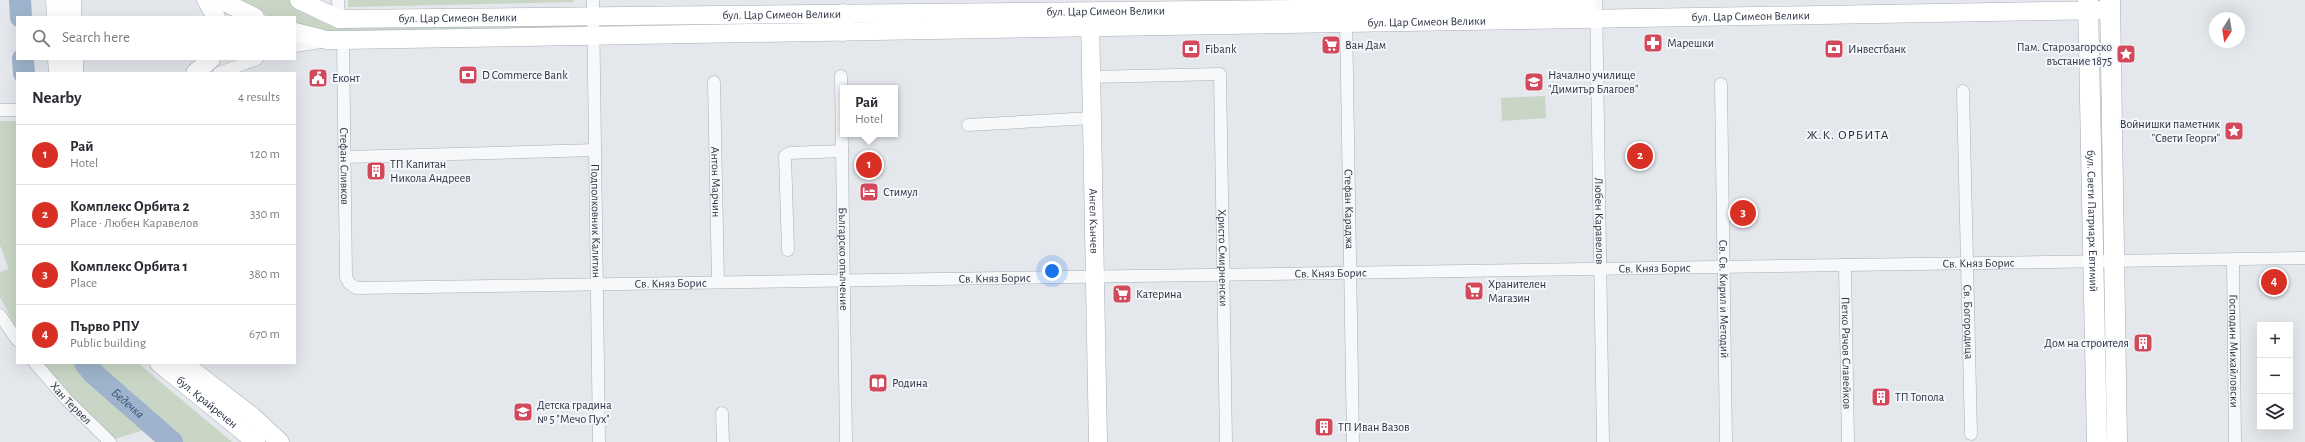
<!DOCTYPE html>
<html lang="en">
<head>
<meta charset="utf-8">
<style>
  body { margin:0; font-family:"Alegreya Sans",sans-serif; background:#f2f2f3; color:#2b2b33 }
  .controls { position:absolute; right:12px; bottom:12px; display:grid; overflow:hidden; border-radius:0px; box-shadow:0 4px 16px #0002 }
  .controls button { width:36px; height:36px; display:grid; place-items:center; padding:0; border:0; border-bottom:1px solid #e1e1e2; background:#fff; color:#2b2b33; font:20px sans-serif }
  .compass { position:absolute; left:2209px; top:12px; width:36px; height:36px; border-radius:50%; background:#fff; box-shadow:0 4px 16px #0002; rotate:192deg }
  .you { position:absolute; left:1052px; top:271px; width:14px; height:14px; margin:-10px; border:3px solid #fff; border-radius:50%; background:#1a73e8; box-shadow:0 0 0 6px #1a73e833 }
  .badge { display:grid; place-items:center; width:26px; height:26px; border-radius:50%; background:#d93025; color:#fff; font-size:13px; font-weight:700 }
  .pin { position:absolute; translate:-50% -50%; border:2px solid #fff; box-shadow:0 1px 4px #0006 }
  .popup { position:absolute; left:840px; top:85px; width:58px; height:52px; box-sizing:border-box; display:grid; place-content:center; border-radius:0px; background:#fff; filter:drop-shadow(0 1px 3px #0005); font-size:13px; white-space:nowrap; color:#7c7c81 }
  .popup b { font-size:15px; color:#2b2b33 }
  .popup::after { content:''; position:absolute; left:50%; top:100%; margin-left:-8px; border:8px solid transparent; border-top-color:#fff }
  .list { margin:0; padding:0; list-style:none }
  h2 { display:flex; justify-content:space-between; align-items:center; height:52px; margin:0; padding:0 16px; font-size:17px }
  h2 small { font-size:13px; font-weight:400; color:#7c7c81 }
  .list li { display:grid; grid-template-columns:26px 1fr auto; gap:12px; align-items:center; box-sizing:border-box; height:60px; padding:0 16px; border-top:1px solid #e1e1e2 }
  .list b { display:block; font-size:15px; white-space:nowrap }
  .list p { margin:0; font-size:13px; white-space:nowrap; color:#7c7c81 }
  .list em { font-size:13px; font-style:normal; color:#7c7c81 }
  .icon { flex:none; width:22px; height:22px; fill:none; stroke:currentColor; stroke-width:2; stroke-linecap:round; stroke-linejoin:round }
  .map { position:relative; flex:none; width:2305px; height:442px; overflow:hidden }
  .search { position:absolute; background:#fff; box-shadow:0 4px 16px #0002; left:16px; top:16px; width:280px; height:44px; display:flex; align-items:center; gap:10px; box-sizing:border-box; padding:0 14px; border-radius:0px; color:#7c7c81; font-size:15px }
  .panel { position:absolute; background:#fff; box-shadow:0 4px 16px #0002; left:16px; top:72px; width:280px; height:292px; border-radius:0px }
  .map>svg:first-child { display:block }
  .green { fill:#c9d6c5 }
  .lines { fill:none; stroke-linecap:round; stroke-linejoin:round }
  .river { stroke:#9fb4cc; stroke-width:22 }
  .street-casing { stroke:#a9aeb7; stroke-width:13 }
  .secondary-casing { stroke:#a9aeb7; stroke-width:19 }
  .primary-casing { stroke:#a3abb8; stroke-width:21 }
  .street { stroke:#f7f8fa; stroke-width:12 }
  .secondary { stroke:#fff; stroke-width:18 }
  .primary { stroke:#fff; stroke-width:20 }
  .labels { text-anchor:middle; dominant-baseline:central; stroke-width:4; stroke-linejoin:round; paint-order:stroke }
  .street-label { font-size:12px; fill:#2b3445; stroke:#f4f6f9 }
  .poi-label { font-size:12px; fill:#2b3445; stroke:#f4f6f9; text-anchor:start }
  .neighbourhood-label { font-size:13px; letter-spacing:1px; fill:#1d2536; stroke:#f4f6f9 }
  .water-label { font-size:13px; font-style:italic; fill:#34527a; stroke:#f4f6f9 }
</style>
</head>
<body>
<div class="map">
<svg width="2305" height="442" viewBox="0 0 2305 442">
  <rect width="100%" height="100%" fill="#e4e7ec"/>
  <g class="green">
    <polygon points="233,0 290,0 328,18 579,25 581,27 581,29 336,34 295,27 295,17 270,17"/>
    <polygon points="348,0 573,0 573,2 348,7"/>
    <polygon points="1545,96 1546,118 1502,121 1501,98"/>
    <polygon points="0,121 17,121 17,330 0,297 0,272 9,269 0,245"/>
    <circle cx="2234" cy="131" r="9"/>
    <polygon points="42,363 138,363 232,442 161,442 147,429 115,439 72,399"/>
  </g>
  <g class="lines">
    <g class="river">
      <polyline points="20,0 21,17"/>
      <polyline points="23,59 24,73"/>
      <path id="s1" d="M 85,363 L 94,374 L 172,442"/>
    </g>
    <defs>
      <g id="street">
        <polyline points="338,0 339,19"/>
        <path id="s2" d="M 593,0 L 599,442"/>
        <path id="s3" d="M 1596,0 L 1603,442"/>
        <path id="s4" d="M 1346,15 L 1353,442"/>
        <path id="s5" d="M 343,40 L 346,277 L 349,283 L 356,288 L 2305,258"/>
        <polyline points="295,46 321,42"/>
        <polyline points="219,73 257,59"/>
        <path id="s6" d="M 841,76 L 846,442"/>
        <path id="s7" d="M 1091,77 L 1220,74 L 1226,442"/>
        <path id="s8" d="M 714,82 L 718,282"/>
        <path id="s9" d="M 1721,84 L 1726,442"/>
        <path id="s10" d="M 1963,91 L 1971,434"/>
        <polyline points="0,110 17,110"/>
        <polyline points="968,125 1092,118"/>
        <polyline points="345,157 595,150"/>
        <polyline points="788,250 785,156 790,153 842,151"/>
        <path id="s11" d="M 2233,260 L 2235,442"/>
        <path id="s12" d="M 1845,265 L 1848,442"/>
        <polyline points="0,315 17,340"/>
        <path id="s13" d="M 35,363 L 66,399 L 110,442"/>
        <polyline points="722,413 723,442"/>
      </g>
      <g id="secondary">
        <polyline points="55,0 56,17"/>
        <polyline points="72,0 72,17"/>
        <polyline points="206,0 216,17"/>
        <polyline points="220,0 255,17"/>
        <path id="s14" d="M 299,0 L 339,19 L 1587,6"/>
        <path id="s15" d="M 1090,15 L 1098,442"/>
        <path id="s16" d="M 295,32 L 327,40 L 343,40 L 2110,10"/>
        <polyline points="57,59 58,73"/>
        <polyline points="74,59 74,73"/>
        <polyline points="195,73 211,59"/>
        <path id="s17" d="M 159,363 L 256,442"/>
        <polyline points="183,363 252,416 280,442"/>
      </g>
      <g id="primary">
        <path id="s18" d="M 2088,0 L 2097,442"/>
        <polyline points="2110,0 2117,442"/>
        <polyline points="843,31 843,14"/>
      </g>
    </defs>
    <use href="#street" class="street-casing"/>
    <use href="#secondary" class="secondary-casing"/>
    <use href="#primary" class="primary-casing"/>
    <use href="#street" class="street"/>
    <use href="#secondary" class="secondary"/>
    <use href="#primary" class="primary"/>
  </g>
  <defs>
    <symbol id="pharmacy-square" viewBox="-11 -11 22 22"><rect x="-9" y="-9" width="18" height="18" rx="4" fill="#d1495b" stroke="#f4f6f9"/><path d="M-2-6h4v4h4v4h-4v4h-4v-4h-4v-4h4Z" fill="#fff"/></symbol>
    <symbol id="supermarket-square" viewBox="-11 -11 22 22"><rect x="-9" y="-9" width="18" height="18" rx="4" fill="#d1495b" stroke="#f4f6f9"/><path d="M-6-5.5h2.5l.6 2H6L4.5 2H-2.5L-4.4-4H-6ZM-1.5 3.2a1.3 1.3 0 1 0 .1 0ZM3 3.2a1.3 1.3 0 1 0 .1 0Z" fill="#fff"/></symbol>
    <symbol id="bank-square" viewBox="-11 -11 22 22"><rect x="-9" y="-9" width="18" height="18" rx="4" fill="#d1495b" stroke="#f4f6f9"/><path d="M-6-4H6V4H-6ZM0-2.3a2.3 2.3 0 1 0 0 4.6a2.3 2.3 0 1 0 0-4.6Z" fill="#fff"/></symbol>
    <symbol id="sight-square" viewBox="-11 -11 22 22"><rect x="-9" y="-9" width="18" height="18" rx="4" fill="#d1495b" stroke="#f4f6f9"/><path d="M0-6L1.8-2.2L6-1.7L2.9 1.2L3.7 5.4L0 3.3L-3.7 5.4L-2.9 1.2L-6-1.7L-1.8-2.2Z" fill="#fff"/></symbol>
    <symbol id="civic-square" viewBox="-11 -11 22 22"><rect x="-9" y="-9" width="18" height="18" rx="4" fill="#d1495b" stroke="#f4f6f9"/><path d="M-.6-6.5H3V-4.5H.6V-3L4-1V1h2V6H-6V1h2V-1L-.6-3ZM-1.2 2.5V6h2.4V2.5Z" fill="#fff"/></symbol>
    <symbol id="school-square" viewBox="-11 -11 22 22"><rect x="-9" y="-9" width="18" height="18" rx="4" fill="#d1495b" stroke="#f4f6f9"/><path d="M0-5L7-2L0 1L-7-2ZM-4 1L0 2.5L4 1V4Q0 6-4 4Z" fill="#fff"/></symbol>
    <symbol id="building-square" viewBox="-11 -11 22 22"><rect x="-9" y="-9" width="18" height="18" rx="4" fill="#d1495b" stroke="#f4f6f9"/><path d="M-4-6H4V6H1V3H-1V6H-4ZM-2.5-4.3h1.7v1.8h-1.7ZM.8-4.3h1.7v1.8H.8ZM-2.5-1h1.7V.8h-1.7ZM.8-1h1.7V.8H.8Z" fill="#fff"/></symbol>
    <symbol id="hotel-square" viewBox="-11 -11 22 22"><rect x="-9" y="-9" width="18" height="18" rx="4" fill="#d1495b" stroke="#f4f6f9"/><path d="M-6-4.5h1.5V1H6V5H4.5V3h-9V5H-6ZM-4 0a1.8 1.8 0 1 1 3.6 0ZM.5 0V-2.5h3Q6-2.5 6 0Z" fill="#fff"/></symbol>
    <symbol id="library-square" viewBox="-11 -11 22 22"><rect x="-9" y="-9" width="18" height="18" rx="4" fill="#d1495b" stroke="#f4f6f9"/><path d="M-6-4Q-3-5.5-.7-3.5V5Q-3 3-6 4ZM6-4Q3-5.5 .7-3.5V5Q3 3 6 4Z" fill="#fff"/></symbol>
  </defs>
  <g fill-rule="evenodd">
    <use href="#pharmacy-square" x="1642" y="32" width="22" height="22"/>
    <use href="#supermarket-square" x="1320" y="34" width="22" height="22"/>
    <use href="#bank-square" x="1180" y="38" width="22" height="22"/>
    <use href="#bank-square" x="1823" y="38" width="22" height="22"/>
    <use href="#sight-square" x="2115" y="43" width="22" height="22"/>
    <use href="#bank-square" x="457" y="64" width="22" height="22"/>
    <use href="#civic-square" x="307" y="67" width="22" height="22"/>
    <use href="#school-square" x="1523" y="71" width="22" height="22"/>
    <use href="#sight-square" x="2223" y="120" width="22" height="22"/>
    <use href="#building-square" x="365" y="160" width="22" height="22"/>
    <use href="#hotel-square" x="858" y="181" width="22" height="22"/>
    <use href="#supermarket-square" x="1463" y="280" width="22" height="22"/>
    <use href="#supermarket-square" x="1111" y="283" width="22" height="22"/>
    <use href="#building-square" x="2132" y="332" width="22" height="22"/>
    <use href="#library-square" x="867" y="372" width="22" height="22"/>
    <use href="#building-square" x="1870" y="386" width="22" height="22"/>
    <use href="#school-square" x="512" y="401" width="22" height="22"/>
    <use href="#building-square" x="1313" y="416" width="22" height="22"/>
  </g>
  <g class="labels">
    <g class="street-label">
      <text stroke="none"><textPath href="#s14" startOffset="811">бул. Цар Симеон Велики</textPath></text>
      <text stroke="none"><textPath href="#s14" startOffset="487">бул. Цар Симеон Велики</textPath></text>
      <text stroke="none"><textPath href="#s16" startOffset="1457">бул. Цар Симеон Велики</textPath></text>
      <text stroke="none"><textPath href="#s14" startOffset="163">бул. Цар Симеон Велики</textPath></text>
      <text stroke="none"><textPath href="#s16" startOffset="1133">бул. Цар Симеон Велики</textPath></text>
      <text stroke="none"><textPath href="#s5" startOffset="126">Стефан Сливков</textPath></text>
      <text stroke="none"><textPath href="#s8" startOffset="100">Антон Марчин</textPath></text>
      <text stroke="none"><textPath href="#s4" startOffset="194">Стефан Караджа</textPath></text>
      <text stroke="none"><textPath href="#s2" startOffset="221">Подполковник Калитин</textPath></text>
      <text stroke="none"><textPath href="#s15" startOffset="206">Ангел Кънчев</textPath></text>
      <text stroke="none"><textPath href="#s3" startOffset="221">Любен Каравелов</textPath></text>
      <text stroke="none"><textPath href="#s18" startOffset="221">бул. Свети Патриарх Евтимий</textPath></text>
      <text stroke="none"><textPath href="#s7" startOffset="313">Христо Смирненски</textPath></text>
      <text stroke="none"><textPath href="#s6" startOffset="183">Българско опълчение</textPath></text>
      <text stroke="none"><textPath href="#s5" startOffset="1875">Св. Княз Борис</textPath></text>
      <text stroke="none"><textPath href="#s5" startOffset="1551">Св. Княз Борис</textPath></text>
      <text stroke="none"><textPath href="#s5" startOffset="1227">Св. Княз Борис</textPath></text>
      <text stroke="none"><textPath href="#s5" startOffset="891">Св. Княз Борис</textPath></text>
      <text stroke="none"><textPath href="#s5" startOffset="567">Св. Княз Борис</textPath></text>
      <text stroke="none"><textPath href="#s9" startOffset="215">Св. Св. Кирил и Методий</textPath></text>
      <text stroke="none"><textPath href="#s10" startOffset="231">Св. Богородица</textPath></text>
      <text stroke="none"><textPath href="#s11" startOffset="91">Господин Михайловски</textPath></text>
      <text stroke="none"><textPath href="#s12" startOffset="88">Петко Рачов Славейков</textPath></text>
      <text stroke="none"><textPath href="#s17" startOffset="62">бул. Крайречен</textPath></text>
      <text stroke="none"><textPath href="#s13" startOffset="54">Хан Тервел</textPath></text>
    </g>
    <g class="poi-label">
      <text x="1667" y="43">Марешки</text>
      <text x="1345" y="45">Ван Дам</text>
      <text x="2112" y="47" text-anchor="end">Пам. Старозагорско<tspan x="2112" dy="14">въстание 1875</tspan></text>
      <text x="1205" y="49">Fibank</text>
      <text x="1848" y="49">Инвестбанк</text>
      <text x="482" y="75">D Commerce Bank</text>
      <text x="1548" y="75">Начално училище<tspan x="1548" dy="14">"Димитър Благоев"</tspan></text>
      <text x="332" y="78">Еконт</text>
      <text x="2220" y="124" text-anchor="end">Войнишки паметник<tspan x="2220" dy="14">"Свети Георги"</tspan></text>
      <text x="390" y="164">ТП Капитан<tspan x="390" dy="14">Никола Андреев</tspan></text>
      <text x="883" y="192">Стимул</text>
      <text x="1488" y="284">Хранителен<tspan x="1488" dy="14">Магазин</tspan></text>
      <text x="1136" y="294">Катерина</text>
      <text x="2129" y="343" text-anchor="end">Дом на строителя</text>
      <text x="892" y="383">Родина</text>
      <text x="1895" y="397">ТП Топола</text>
      <text x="537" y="405">Детска градина<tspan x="537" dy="14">№ 5 "Мечо Пух"</tspan></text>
      <text x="1338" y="427">ТП Иван Вазов</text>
    </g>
    <g class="neighbourhood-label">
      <text x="1848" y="135">Ж.К. ОРБИТА</text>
    </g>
    <g class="water-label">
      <text stroke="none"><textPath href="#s1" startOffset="59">Бедечка</textPath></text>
    </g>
  </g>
</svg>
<div class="controls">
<button>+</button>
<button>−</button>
<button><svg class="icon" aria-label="layers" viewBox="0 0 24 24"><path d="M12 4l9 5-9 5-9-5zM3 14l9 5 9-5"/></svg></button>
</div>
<svg class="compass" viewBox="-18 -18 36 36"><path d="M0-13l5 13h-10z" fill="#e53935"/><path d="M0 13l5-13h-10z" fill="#7c7c81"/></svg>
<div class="you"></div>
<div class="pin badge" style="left:869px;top:165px">1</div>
<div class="popup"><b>Рай</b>Hotel</div>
<div class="pin badge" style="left:1640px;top:156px">2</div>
<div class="pin badge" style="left:1743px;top:213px">3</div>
<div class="pin badge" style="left:2274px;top:282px">4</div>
<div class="search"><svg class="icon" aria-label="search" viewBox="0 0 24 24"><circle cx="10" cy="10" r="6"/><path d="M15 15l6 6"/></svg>Search here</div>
<section class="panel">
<h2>Nearby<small>4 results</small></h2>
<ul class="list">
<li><span class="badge">1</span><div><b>Рай</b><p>Hotel</p></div><em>120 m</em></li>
<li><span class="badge">2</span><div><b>Комплекс Орбита 2</b><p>Place · Любен Каравелов</p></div><em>330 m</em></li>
<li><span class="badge">3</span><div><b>Комплекс Орбита 1</b><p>Place</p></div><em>380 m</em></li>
<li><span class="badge">4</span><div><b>Първо РПУ</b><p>Public building</p></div><em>670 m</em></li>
</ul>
</section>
</div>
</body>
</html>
